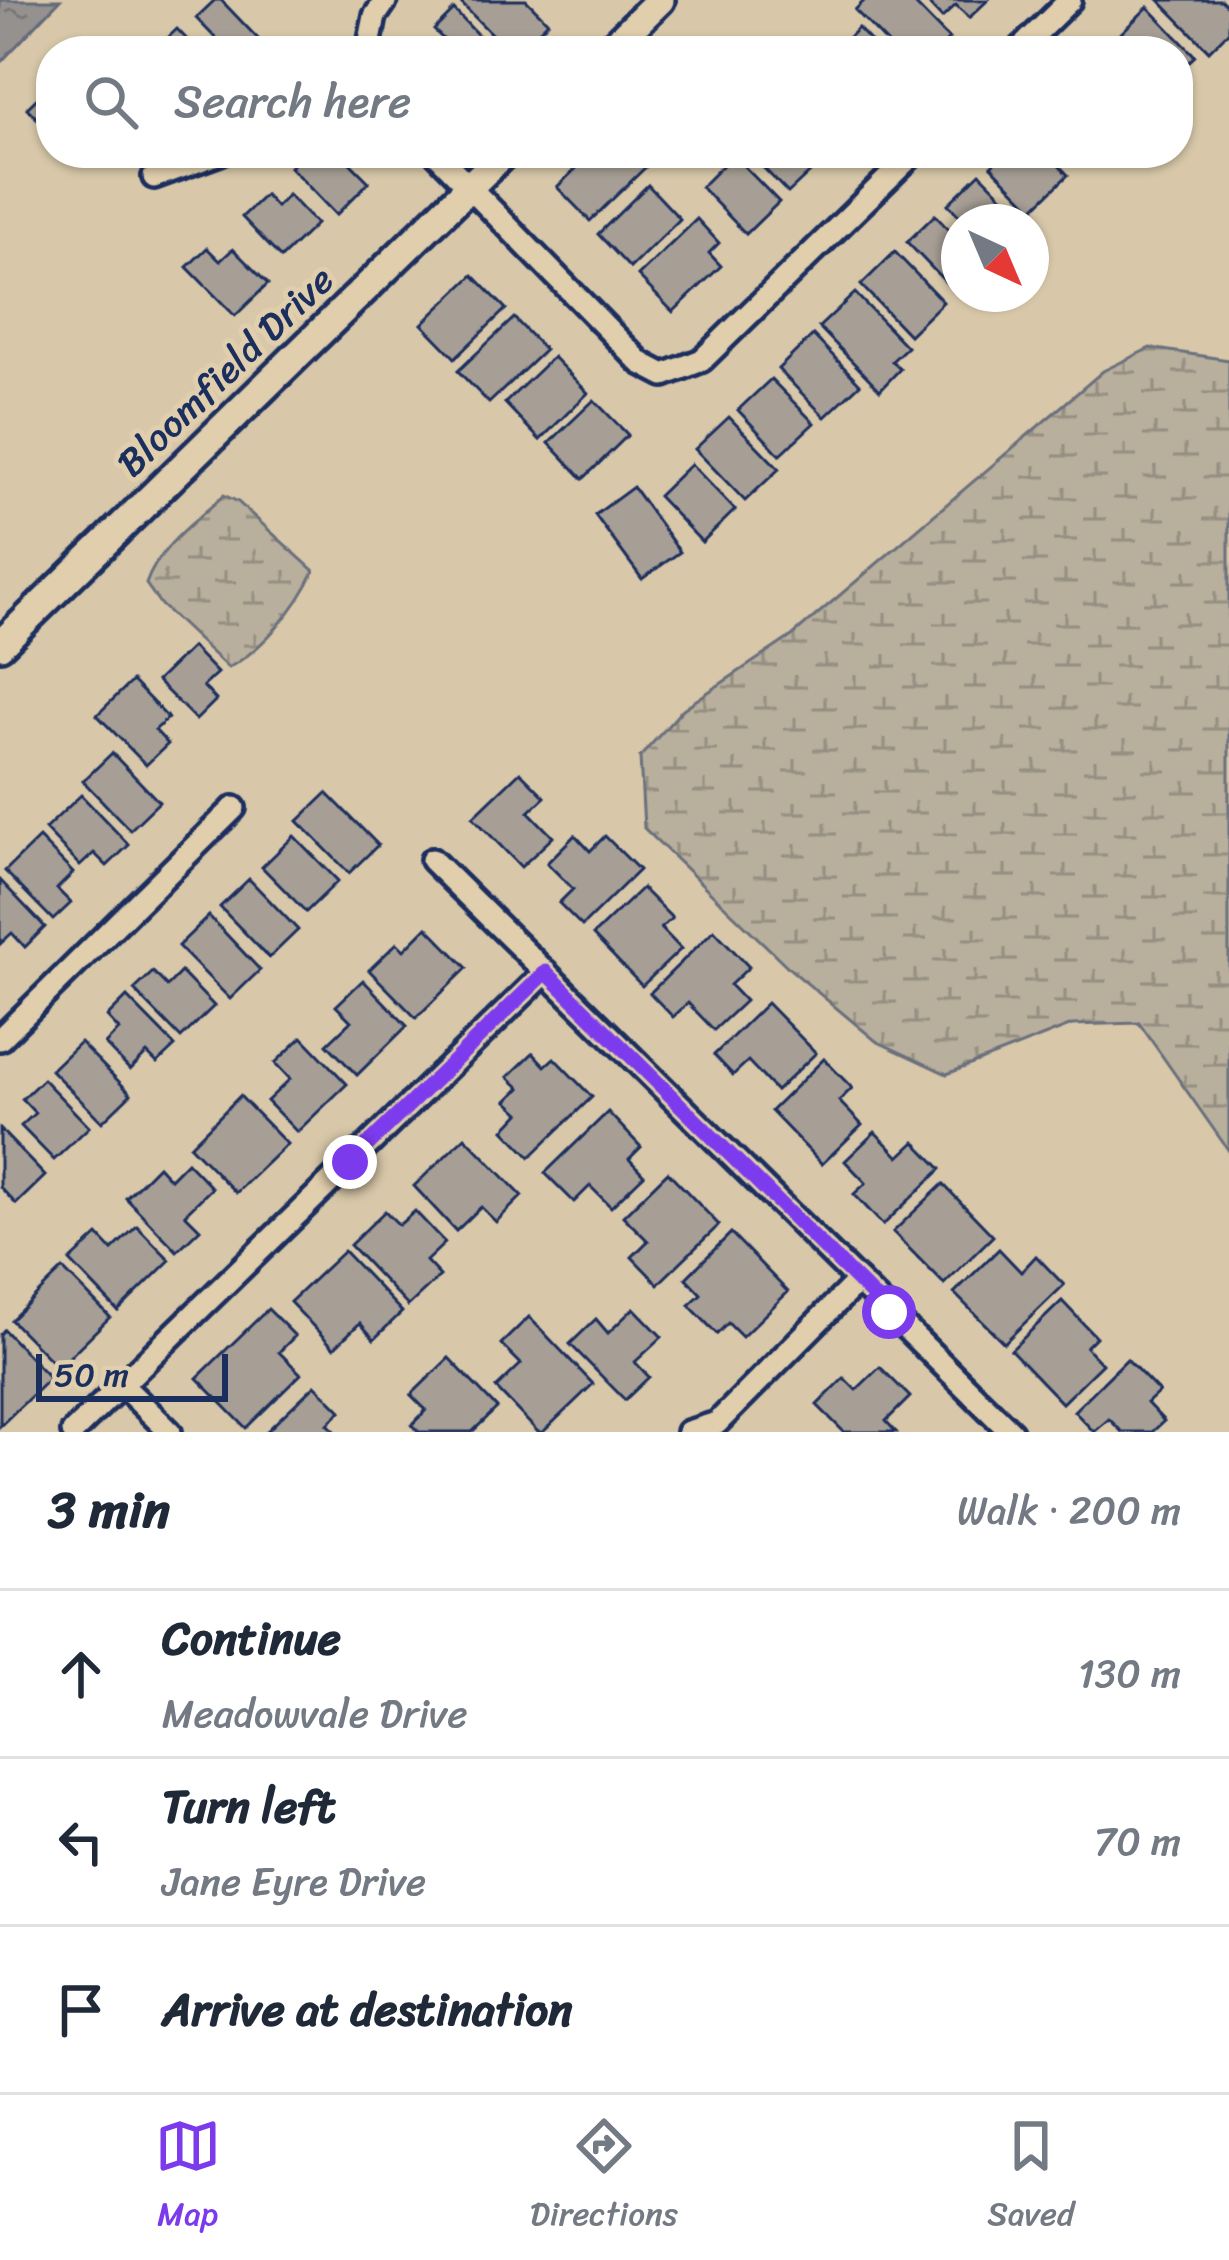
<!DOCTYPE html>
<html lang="en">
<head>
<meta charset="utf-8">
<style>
  body { margin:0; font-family:Sriracha,sans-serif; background:#f2f2f3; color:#1f2937 }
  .compass { position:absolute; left:941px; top:204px; width:108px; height:108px; border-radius:50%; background:#fff; box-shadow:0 3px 9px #0004; rotate:136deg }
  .scale { position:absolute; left:36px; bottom:30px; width:192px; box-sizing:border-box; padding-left:12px; border:6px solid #1b2f5e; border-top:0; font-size:33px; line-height:42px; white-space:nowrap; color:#1b2f5e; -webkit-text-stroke:9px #e0ceac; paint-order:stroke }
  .stop { position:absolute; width:36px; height:36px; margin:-27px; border:9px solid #7c3aed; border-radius:50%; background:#fff }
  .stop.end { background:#7c3aed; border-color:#fff; box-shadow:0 3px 12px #0008 }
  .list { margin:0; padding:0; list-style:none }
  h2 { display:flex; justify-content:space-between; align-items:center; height:156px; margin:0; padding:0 48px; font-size:51px }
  h2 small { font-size:39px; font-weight:400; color:#747a83 }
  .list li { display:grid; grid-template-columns:78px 1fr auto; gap:36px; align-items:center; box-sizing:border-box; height:168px; padding:0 48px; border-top:3px solid #e0e1e3 }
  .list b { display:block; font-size:45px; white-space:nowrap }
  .list p { margin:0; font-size:39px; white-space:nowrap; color:#747a83 }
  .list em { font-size:39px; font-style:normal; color:#747a83 }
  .icon { flex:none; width:66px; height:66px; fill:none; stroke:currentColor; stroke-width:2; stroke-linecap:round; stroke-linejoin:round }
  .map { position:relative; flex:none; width:1229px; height:1432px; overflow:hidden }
  .search { position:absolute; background:#fff; box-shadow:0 3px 9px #0004; left:36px; right:36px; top:36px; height:132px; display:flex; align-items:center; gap:30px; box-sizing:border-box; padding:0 42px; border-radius:48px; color:#747a83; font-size:45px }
  .sheet { height:660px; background:#fff }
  nav { display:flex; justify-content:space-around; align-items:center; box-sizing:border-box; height:168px; border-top:3px solid #e0e1e3; background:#fff; font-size:33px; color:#747a83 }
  nav a { display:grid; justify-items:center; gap:6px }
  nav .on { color:#7c3aed }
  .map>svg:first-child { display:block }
  .wetland { fill:url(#wetland-marsh); stroke:#6a6f7d; stroke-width:3 }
  .water { fill:url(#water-ripples); stroke:#646a7b; stroke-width:3 }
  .building { fill:#a79f95; stroke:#1b2f5e; stroke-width:3 }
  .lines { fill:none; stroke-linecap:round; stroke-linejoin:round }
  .street-casing { stroke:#1b2f5e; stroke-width:30 }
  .secondary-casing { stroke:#1b2f5e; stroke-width:36 }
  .street { stroke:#e0ceac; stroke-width:21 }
  .secondary { stroke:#e0ceac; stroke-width:27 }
  .route { stroke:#7c3aed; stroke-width:15 }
  .labels { text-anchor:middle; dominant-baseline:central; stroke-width:10; stroke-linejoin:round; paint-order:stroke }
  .street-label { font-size:39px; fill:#1b2f5e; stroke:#e0ceac }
</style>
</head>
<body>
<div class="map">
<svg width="1229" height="1432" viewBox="0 0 1229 1432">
  <defs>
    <pattern id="wetland-marsh" width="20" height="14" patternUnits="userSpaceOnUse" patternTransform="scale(3)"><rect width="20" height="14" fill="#b8af9c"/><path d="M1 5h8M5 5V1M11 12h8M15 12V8" fill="none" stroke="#958f82"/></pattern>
    <pattern id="water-ripples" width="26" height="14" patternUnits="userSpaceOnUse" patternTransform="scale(3)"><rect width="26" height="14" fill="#95918f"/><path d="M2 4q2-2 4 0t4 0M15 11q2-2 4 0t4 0" fill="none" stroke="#797778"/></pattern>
  </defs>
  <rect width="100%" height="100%" fill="#d8c8a9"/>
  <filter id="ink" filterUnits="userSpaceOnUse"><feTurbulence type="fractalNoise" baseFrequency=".00833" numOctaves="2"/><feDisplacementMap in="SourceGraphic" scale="24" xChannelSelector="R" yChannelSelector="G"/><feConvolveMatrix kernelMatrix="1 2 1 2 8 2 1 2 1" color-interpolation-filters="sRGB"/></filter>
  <g filter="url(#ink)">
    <g class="wetland">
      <polygon points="1150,348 1229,360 1229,1151 1139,1023 1072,1025 947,1074 876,1041 791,970 644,828 640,757 683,709 792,636 1103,371"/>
      <path d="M 224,495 L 238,502 L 314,571 C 298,607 262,650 228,668 L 161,605 L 146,584 C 159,546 196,521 224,495 Z"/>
    </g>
    <polygon class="water" points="0,0 60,0 0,63"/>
    <g class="building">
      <polygon points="215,0 221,0 261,42 252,51 228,51 196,18"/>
      <polygon points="458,0 526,0 548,22 518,51 508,51"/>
      <polygon points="865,0 911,0 949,39 936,51 895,51 855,10"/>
      <polygon points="925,0 988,0 969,18 956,5 942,18"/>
      <polygon points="1159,0 1221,0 1229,8 1229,31 1209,51"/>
      <polygon points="1148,7 1195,56 1178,72 1178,51 1124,51 1114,40"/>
      <polygon points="454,10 493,51 437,51 446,42 434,30"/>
      <polygon points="858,28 880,51 835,51"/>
      <polygon points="177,29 198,51 154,51"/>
      <polygon points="51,85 51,133 27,108"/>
      <polygon points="304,153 340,153 369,182 336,215 290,167"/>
      <polygon points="592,153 643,153 651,162 590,221 557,187"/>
      <polygon points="749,153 814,153 822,161 788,193"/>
      <polygon points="1005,153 1047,153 1068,175 1033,209 991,166"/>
      <polygon points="733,155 779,202 746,234 701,187"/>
      <polygon points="980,173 1025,219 1022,222 965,222 948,204"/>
      <polygon points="648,185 680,219 630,268 598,234"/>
      <polygon points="265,195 276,207 288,195 316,224 281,258 242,217"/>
      <polygon points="935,215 959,241 959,289 955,292 907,242"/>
      <polygon points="697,219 719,243 709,253 721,266 673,312 638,276"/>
      <polygon points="207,248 220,261 233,249 268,284 235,316 187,267"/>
      <polygon points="895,252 943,302 909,335 861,285"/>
      <polygon points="473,275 506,309 455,358 422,324"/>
      <polygon points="855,293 907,347 892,361 900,369 880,390 819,327"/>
      <polygon points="514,318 545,350 489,403 458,371"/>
      <polygon points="813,335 860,384 825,417 778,369"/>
      <polygon points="553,357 588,393 540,440 505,403"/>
      <polygon points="771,379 814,423 780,455 738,410"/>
      <polygon points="594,400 628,435 583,479 549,443"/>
      <polygon points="729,417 779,469 745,501 695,449"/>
      <polygon points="691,464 735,510 702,542 658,496"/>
      <polygon points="633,487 680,552 642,579 595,515"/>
      <polygon points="192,647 217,673 203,686 216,700 196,720 157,681"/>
      <polygon points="132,681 168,718 155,730 168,744 146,765 97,715"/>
      <polygon points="112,753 159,802 130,830 83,781"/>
      <polygon points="520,772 545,797 529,812 553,837 521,867 473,817"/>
      <polygon points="327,793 378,845 349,873 298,821"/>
      <polygon points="81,795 129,845 107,866 94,853 80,866 45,829"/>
      <polygon points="575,835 590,851 605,836 639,870 582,926 559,903 573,889 547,863"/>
      <polygon points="294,836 338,881 306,912 262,867"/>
      <polygon points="39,838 73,873 57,889 71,903 53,920 5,871"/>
      <polygon points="249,879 298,930 269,958 220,907"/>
      <polygon points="0,880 45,927 25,947 12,933 0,944"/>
      <polygon points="642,888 672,918 661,928 681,949 642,986 593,935"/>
      <polygon points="209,916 260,970 230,999 178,946"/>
      <polygon points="427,927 467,968 416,1018 369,970 397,943 404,950"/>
      <polygon points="714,930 749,967 730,985 745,1001 714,1030 688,1003 673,1017 650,993"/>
      <polygon points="153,972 167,986 181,972 214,1006 181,1038 134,990"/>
      <polygon points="363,980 407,1026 357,1075 327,1044 351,1021 336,1006"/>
      <polygon points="127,997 175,1046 157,1063 147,1053 130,1070 105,1044 119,1030 107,1017"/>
      <polygon points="767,1003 816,1053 776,1091 748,1061 733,1075 714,1055"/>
      <polygon points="302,1037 347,1084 297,1132 267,1101 290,1079 275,1063"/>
      <polygon points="80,1042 131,1094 102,1122 51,1070"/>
      <polygon points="533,1053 545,1066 554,1058 592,1097 530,1157 504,1130 520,1113 507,1101 520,1088 508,1077"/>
      <polygon points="824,1059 852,1088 839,1101 862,1125 822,1164 771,1111"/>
      <polygon points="43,1079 89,1127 54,1160 21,1126 35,1113 22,1099"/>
      <polygon points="240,1096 287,1144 236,1193 190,1146"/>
      <polygon points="608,1112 641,1147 629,1159 644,1175 611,1207 590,1186 574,1202 545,1173"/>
      <polygon points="0,1129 45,1176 16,1204 0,1187"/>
      <polygon points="875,1132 899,1157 915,1142 941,1169 883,1225 854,1194 866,1183 845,1161"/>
      <polygon points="465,1137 522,1196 496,1222 481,1207 456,1231 414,1186"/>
      <polygon points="187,1162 212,1188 185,1214 200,1229 177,1251 126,1198 158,1166 170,1179"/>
      <polygon points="668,1172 719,1225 658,1284 632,1257 648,1241 623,1216"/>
      <polygon points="943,1184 993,1236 944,1284 893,1232"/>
      <polygon points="385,1211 399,1225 415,1211 445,1243 426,1261 440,1276 408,1306 350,1245"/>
      <polygon points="137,1226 170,1260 118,1311 70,1261 98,1235 112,1250"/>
      <polygon points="731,1233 788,1292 742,1337 728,1323 717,1334 689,1305 701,1294 686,1278"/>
      <polygon points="999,1249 1021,1272 1036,1256 1064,1285 1004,1343 954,1293"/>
      <polygon points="344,1251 402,1312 374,1339 360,1323 334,1348 290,1302"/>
      <polygon points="63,1269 110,1317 58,1368 11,1320"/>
      <polygon points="1062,1301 1096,1337 1086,1347 1102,1364 1062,1403 1011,1350"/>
      <polygon points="634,1308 662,1337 635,1362 649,1377 625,1400 570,1344 596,1319 608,1333"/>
      <polygon points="268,1309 295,1336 279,1352 301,1374 246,1428 197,1378"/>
      <polygon points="529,1317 593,1384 543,1432 538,1432 496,1388 521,1364 501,1344"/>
      <polygon points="4,1330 50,1378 0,1426 0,1334"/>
      <polygon points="449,1358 497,1408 472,1432 419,1432 412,1425 426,1410 411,1395"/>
      <polygon points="1127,1359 1159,1392 1147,1403 1164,1421 1152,1432 1122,1432 1109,1419 1094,1432 1074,1411"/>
      <polygon points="880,1367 910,1397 886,1421 896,1432 844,1432 817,1405 844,1378 856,1390"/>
      <polygon points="315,1385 341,1411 328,1424 336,1432 266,1432"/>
    </g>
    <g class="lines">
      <defs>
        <g id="street">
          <polyline points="368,51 375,16 386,0"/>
          <polyline points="1018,51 1070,0"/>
          <polyline points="436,153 641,363 664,375 702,360 914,153"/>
          <polyline points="154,177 220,153"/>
          <polyline points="432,860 1011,1432"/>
          <polyline points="0,1039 234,808"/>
          <polyline points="122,1385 170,1432"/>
          <polyline points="73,1432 546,972"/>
          <polyline points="688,1432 717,1423 858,1281"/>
        </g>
        <g id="secondary">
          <polyline points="608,51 660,0"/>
          <polyline points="0,645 504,153"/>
        </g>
      </defs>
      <use href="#street" class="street-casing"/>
      <use href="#secondary" class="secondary-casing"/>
      <use href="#street" class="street"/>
      <use href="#secondary" class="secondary"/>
    </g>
  </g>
  <g class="lines" filter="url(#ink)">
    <polyline class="route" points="350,1162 546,972 889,1312"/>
  </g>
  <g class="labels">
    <g class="street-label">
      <text transform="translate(225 371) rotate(-44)">Bloomfield Drive</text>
    </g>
  </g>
</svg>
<svg class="compass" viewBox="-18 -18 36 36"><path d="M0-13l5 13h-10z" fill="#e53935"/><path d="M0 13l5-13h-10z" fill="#747a83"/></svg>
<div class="scale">50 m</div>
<div class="stop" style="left:889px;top:1312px"></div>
<div class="stop end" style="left:350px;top:1162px"></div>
<div class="search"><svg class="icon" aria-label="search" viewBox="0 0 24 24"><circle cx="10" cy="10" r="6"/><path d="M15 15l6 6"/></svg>Search here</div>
</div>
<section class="sheet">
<h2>3 min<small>Walk · 200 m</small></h2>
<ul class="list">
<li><svg class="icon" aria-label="ahead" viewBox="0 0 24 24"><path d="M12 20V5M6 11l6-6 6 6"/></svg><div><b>Continue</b><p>Meadowvale Drive</p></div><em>130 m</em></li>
<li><svg class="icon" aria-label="left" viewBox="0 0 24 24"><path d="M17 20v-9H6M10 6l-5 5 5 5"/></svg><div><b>Turn left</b><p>Jane Eyre Drive</p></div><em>70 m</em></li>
<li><svg class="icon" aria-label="arrive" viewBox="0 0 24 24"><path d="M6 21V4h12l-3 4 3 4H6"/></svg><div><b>Arrive at destination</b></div></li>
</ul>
</section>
<nav>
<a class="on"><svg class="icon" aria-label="map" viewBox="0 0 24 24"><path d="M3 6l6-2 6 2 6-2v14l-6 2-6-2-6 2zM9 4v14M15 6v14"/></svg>Map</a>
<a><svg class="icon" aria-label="directions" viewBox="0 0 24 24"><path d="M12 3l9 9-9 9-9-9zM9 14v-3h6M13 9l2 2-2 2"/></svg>Directions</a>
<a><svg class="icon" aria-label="saved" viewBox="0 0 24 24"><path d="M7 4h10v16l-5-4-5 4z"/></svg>Saved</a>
</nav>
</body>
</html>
